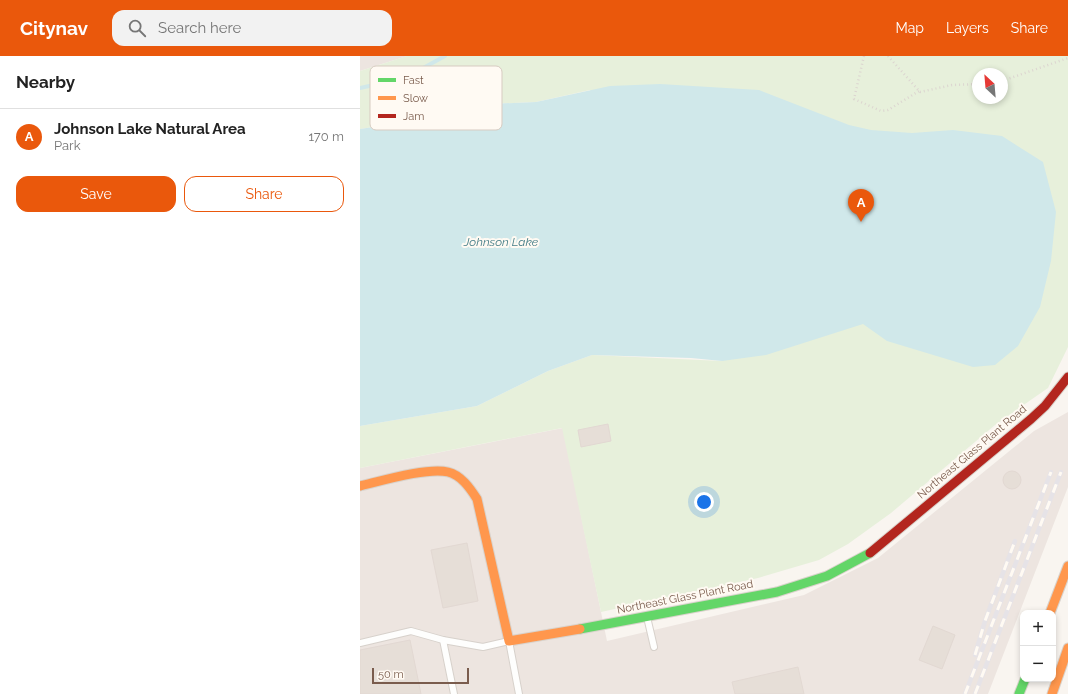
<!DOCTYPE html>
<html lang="en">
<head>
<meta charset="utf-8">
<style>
  body { margin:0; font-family:Raleway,sans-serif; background:#f2f2f2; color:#222 }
  .controls { position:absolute; right:12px; bottom:12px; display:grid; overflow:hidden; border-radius:8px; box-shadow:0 2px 6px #0003 }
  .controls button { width:36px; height:36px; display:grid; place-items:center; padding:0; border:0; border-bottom:1px solid #e0e0e0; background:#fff; color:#222; font:20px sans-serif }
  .compass { position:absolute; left:612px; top:12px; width:36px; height:36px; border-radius:50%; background:#fff; box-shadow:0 2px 6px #0003; rotate:334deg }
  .scale { position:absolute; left:12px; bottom:10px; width:97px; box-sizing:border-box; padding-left:4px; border:2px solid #7a5c4d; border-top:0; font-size:11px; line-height:14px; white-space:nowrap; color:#7a5c4d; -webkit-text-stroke:3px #fffaf3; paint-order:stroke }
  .you { position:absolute; left:344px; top:446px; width:14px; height:14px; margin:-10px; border:3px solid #fff; border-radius:50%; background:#1a73e8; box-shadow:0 0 0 6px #1a73e833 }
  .badge { display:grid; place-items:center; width:26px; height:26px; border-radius:50%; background:#ea580c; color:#fff; font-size:13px; font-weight:700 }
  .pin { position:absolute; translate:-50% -33px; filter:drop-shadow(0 1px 2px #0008) }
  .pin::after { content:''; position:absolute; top:21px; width:14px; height:12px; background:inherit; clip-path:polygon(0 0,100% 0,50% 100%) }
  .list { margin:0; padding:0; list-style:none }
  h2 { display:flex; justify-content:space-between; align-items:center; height:52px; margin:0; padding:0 16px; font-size:17px }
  h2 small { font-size:13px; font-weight:400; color:#767676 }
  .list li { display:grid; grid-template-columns:26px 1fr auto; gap:12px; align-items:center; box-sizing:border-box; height:56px; padding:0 16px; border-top:1px solid #e0e0e0 }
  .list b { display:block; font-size:15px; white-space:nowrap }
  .list p { margin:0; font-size:13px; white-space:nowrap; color:#767676 }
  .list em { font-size:13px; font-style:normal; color:#767676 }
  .actions { display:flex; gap:8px; padding:12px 16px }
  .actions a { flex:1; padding:9px 0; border:1px solid #ea580c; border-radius:12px; text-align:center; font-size:14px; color:#ea580c }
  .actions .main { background:#ea580c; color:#fff }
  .icon { flex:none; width:22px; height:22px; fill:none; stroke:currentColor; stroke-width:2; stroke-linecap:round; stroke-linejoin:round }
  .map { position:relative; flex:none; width:708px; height:638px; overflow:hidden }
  header { display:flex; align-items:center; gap:24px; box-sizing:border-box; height:56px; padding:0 20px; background:#ea580c; color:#fff }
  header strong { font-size:19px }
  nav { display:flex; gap:22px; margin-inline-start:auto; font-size:14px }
  .search { width:280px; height:36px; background:#f2f2f2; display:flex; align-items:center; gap:10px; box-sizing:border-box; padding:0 14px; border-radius:12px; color:#767676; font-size:15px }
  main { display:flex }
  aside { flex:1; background:#fff }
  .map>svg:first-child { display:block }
  .industrial { fill:#ede5e0 }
  .green { fill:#e7f0db; fill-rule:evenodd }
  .water { fill:#d0e8ea }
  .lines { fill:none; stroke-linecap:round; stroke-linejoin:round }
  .stream { stroke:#d0e8ea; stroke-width:4 }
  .building { fill:#e6ded7; stroke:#e2d8d2 }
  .lane-casing { stroke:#d7d1cb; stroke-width:8 }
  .fast-casing { stroke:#d9d2cb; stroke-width:11 }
  .slow-casing { stroke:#d9d2cb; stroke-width:11 }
  .jam-casing { stroke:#d9d2cb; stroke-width:11 }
  .path { stroke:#dcd5d0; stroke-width:2.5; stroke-dasharray:1 3; stroke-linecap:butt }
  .lane { stroke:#fefefd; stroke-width:6 }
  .fast { stroke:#63d668; stroke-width:9 }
  .slow { stroke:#ff974d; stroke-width:9 }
  .jam { stroke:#b3261e; stroke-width:9 }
  .rail-casing { stroke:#e6e3e7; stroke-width:4.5 }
  .rail { stroke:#fffaf3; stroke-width:3; stroke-dasharray:9; stroke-linecap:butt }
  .labels { text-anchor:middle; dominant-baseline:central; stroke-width:4; stroke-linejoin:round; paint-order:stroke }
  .street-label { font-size:11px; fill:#7a5c4d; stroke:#fffaf3 }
  .water-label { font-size:12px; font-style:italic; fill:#437c86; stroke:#fffaf3 }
  .key { fill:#fffaf3; stroke:#d7cbc1; stroke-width:1 }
  .key-label { font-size:11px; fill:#7a5c4d }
</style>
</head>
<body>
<header>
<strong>Citynav</strong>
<div class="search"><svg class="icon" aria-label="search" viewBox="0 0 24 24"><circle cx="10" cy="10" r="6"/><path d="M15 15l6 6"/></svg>Search here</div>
<nav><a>Map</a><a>Layers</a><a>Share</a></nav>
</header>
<main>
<aside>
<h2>Nearby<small></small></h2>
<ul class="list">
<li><span class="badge">A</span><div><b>Johnson Lake Natural Area</b><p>Park</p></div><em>170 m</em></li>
</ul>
<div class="actions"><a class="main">Save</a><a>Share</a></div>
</aside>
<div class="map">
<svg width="708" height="638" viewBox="0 0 708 638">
  <rect width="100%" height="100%" fill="#f9f5f0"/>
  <g class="industrial">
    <polygon points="0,0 47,0 0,15"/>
    <polygon points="708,356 708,431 628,638 0,638 0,412 203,372 247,585 444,539 518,502 674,375"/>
  </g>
  <path class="green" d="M 47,0 L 708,0 L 708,291 L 688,332 L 635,369 L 531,457 L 488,488 L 459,504 L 398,522 L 241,556 L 202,372 L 0,412 L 0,370 L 117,350 L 188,315 L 232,299 L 362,305 L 230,34 L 176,46 L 128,48 L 79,61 L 0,73 L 0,15 ZM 618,18 L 642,18 L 642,42 L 618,42 Z"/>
  <polygon class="water" points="300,28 399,34 489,69 511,74 552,77 593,74 642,80 683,106 696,156 691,205 680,251 658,290 635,309 613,311 527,285 503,268 406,299 362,305 331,302 232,299 188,315 117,350 0,370 0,73 79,61 128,48 176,46 250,30"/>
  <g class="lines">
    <polyline class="stream" points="0,32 45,22 85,0"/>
  </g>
  <g class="building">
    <polygon points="248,368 251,385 221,391 218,374"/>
    <circle cx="652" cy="424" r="9"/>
    <polygon points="107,487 118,545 83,552 71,494"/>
    <polygon points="573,570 595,579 582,613 559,604"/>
    <polygon points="50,584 61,638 0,638 0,594"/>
    <polygon points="438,611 444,638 375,638 372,626"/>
  </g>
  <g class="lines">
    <defs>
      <g id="lane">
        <polyline points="287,561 294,591"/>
        <polyline points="83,584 94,638"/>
        <polyline points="0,587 51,575 83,584 123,591 149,585 159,638"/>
      </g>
      <g id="fast">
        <polyline points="220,573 417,536 467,520 510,497"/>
        <polyline points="659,638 665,623"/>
      </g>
      <g id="slow">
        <path d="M 0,430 C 21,425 68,411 88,416 C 101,419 110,432 117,443 L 149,585 L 220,573"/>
        <polyline points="690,557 708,510"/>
        <polyline points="692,638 708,592"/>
      </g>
      <polyline id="jam" points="510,497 671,363 685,350 708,321"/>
    </defs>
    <use href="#lane" class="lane-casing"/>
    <use href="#fast" class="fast-casing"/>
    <use href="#slow" class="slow-casing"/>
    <use href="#jam" class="jam-casing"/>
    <g class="path">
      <polyline points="504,0 494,43 521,55 528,54 559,35"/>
      <polyline points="528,0 560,36 592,29 618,28"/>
      <polyline points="642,25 708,2"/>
    </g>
    <use href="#lane" class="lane"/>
    <use href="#fast" class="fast"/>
    <use href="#slow" class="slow"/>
    <use href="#jam" class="jam"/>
    <defs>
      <g id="rail">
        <polyline points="615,599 625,565 655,485"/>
        <polyline points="605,638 691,416"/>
        <polyline points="615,638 701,416"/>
      </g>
    </defs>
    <use href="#rail" class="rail-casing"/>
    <use href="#rail" class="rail"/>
  </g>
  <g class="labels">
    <g class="street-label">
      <text transform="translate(612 396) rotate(-40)">Northeast Glass Plant Road</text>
      <text transform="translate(325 541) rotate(-11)">Northeast Glass Plant Road</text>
    </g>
    <g class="water-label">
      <text x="141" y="186">Johnson Lake</text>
    </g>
  </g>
  <rect x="10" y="10" width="132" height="64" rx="6" class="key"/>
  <rect x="18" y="22" width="18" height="4" fill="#63d668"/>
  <rect x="18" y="40" width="18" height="4" fill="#ff974d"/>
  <rect x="18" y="58" width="18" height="4" fill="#b3261e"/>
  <g class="key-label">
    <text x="43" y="28">Fast</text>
    <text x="43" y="46">Slow</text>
    <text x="43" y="64">Jam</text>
  </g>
</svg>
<div class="controls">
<button>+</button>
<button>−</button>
</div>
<svg class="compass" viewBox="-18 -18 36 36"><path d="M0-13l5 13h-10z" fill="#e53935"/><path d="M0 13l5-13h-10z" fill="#767676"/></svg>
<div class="scale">50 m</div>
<div class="you"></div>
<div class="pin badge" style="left:501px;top:166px">A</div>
</div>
</main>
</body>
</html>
